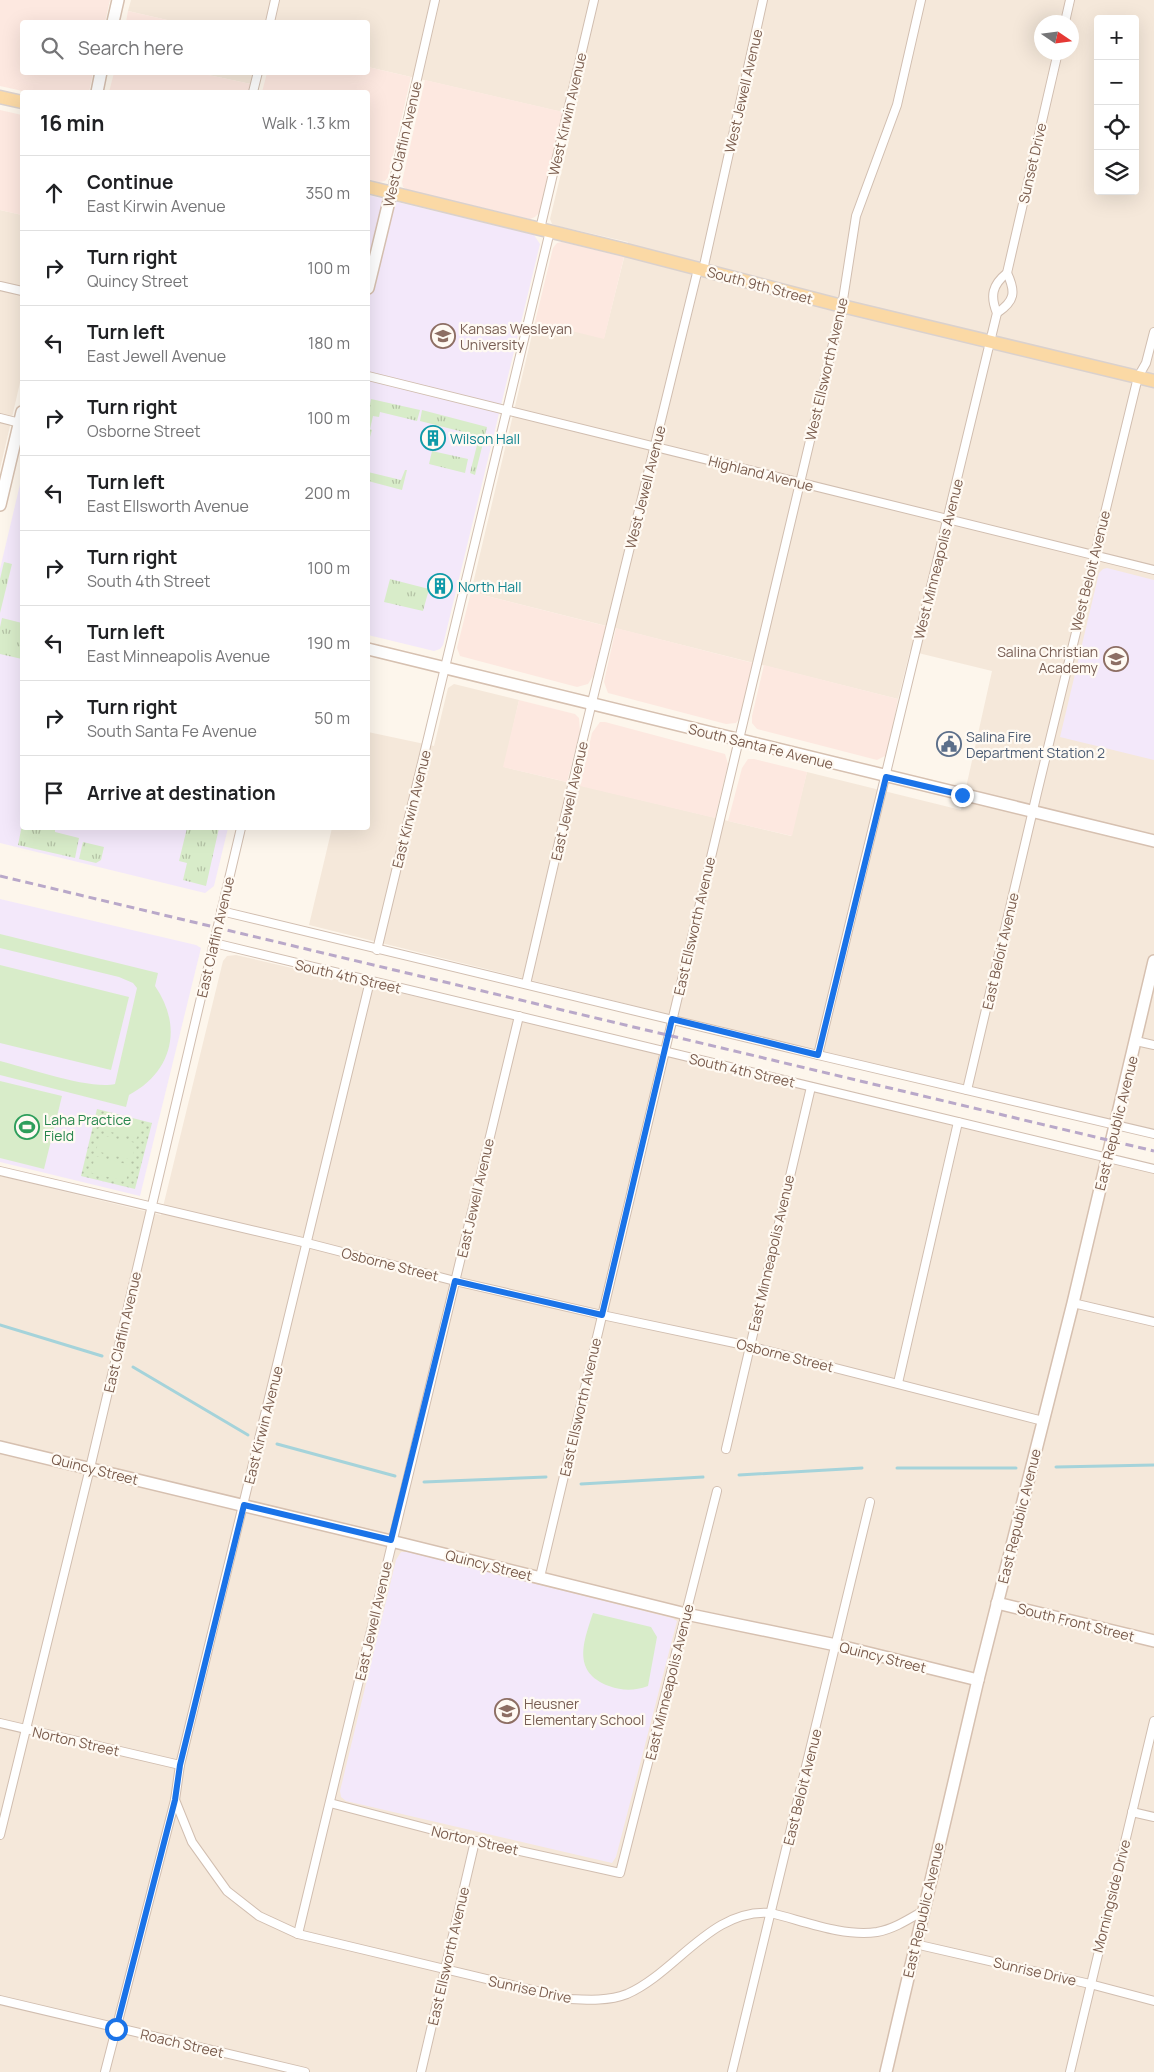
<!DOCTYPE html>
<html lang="en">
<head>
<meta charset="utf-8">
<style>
  body { margin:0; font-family:Manrope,sans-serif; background:#f2f2f2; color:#202124 }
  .controls { position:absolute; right:15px; top:15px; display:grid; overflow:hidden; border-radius:5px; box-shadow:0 5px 20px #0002 }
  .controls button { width:45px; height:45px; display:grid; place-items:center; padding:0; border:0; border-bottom:1px solid #e0e0e0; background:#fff; color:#202124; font:25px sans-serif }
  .compass { position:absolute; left:1034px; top:15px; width:45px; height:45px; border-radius:50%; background:#fff; box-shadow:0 5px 20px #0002; rotate:103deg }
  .stop { position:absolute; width:15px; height:15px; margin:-11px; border:4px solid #1a73e8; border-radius:50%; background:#fff }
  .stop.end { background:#1a73e8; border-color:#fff; box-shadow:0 1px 5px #0008 }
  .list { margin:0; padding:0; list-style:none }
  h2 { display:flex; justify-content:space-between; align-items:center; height:65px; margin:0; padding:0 20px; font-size:21px }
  h2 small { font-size:16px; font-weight:400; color:#757577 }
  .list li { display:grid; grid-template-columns:32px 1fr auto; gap:15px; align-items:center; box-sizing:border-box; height:75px; padding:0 20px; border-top:1px solid #e0e0e0 }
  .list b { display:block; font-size:19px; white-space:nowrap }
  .list p { margin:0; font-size:16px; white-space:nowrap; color:#757577 }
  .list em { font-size:16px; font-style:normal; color:#757577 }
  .icon { flex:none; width:28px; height:28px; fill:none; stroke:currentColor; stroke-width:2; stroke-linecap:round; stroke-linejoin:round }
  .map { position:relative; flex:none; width:1154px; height:2072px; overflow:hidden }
  .search { position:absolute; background:#fff; box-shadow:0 5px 20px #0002; left:20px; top:20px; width:350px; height:55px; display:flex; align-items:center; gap:12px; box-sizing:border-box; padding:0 18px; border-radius:5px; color:#757577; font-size:19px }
  .panel { position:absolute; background:#fff; box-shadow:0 5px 20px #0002; left:20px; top:90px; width:350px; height:740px; border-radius:5px }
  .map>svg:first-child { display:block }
  .residential { fill:#f5e8da; fill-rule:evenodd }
  .commercial { fill:#fde8e0 }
  .education { fill:#f3e8fa }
  .grass { fill:url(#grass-tufts) }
  .park { fill:url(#park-dots) }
  .garden { fill:#d8ecc9 }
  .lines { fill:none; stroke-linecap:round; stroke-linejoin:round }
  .stream { stroke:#a5d3da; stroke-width:3 }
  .street-casing { stroke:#d1beb0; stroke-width:10 }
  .secondary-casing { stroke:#d6c0b0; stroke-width:14 }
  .primary-casing { stroke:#dad1cd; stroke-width:15 }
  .street { stroke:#fff; stroke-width:8 }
  .secondary { stroke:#fff; stroke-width:11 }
  .primary { stroke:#fbd9a5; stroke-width:12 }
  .rail { stroke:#b9a8c9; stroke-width:3; stroke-dasharray:8 5; stroke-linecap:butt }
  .route { stroke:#1a73e8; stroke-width:6 }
  .labels { text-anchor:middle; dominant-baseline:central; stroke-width:4.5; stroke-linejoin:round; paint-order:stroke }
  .street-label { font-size:14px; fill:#7a5c4d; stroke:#fffaf3 }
  .education-label { font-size:14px; fill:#785e54; stroke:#fffaf3; text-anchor:start }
  .culture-label { font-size:14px; fill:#0d838f; stroke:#fffaf3; text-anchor:start }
  .service-label { font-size:14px; fill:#4e5e75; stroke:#fffaf3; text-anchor:start }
  .leisure-label { font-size:14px; fill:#27864d; stroke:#fffaf3; text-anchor:start }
</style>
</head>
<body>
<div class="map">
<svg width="1154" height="2072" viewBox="0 0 1154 2072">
  <defs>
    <pattern id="grass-tufts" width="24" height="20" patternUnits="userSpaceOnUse" patternTransform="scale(1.25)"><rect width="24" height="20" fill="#d8ecc9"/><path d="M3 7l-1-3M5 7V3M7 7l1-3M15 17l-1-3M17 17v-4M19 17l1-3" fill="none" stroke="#b4c2a5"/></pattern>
    <pattern id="park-dots" width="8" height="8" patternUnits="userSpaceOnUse" patternTransform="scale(1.25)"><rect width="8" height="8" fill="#d8ecc9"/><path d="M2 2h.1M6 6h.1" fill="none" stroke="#b4c2a5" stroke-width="1.8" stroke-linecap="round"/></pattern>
  </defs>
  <rect width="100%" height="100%" fill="#fdf6ec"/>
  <g class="residential">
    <path d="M 131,0 L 1154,0 L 1154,1135 L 309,925 L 332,828 L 368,828 L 368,732 L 434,746 L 448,688 L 454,684 L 519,700 L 504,767 L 791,836 L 807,772 L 961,810 L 992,671 L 910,651 L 898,699 L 471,592 L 535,322 L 604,338 L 628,242 L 558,226 L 552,224 L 550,219 L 575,115 L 368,67 L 368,22 L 176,22 L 128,11 ZM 1098,19 L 1135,19 L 1135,191 L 1098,191 ZM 1042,22 L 1072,22 L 1072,52 L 1042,52 Z"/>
    <polygon points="199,73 253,73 251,84"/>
    <polygon points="0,210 22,215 22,374 0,469"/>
    <polygon points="236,955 1154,1166 1154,2072 0,2072 0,1176 161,1215 223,961 227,956"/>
  </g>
  <g class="commercial">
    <polygon points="0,0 110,0 105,22 22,22 22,72 93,73 89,92 27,92 0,86"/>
    <polygon points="128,11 176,22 126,22"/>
    <polygon points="368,67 411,77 388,177 385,181 379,182 368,179 368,92 262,92 267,73 368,72"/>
    <polygon points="114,73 199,73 251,84 249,92 109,92"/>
    <polygon points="425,80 563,112 540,212 535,217 530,219 408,190 403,187 402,182"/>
    <polygon points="0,110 22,115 22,215 0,210"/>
    <polygon points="562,242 624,257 604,339 535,322 553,248 557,243"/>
    <polygon points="471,592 606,626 593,676 588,684 577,687 460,656 457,648"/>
    <polygon points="616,628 753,663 739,719 736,723 726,724 608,693 604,682 605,677"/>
    <polygon points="764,665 898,699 888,750 885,756 877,760 757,729 752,723 752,716"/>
    <polygon points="519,700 575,714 579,718 580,732 567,782 503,767"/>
    <polygon points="600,722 605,722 725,754 728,764 715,818 580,786 592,733"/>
    <polygon points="748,759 754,759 807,772 792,836 728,821 742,768"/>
  </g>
  <g class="education">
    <polygon points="368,195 534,235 540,244 443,645 440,649 434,651 368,635"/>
    <polygon points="22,476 22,828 228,828 214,886 205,893 0,843 0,569"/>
    <polygon points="1107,568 1154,580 1154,760 1060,737 1099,573 1103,569"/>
    <polygon points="0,899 196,945 201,948 140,1196 0,1162"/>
    <polygon points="401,1552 408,1552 672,1618 677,1621 616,1857 612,1863 346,1801 341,1797 340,1791 396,1560"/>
  </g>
  <g class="grass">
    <polygon points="371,399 420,410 417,421 380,412 379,417 373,416 370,429 372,430 370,437 368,437 368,415"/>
    <polygon points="422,410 487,427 475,475 470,473 478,441 474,440 475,435 420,421"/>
    <polygon points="432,451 468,459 465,473 429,464"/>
    <polygon points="405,470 407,470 402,490 368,481 368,472 401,480"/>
    <polygon points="4,562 12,564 0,613 0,579"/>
    <polygon points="390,579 429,589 423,611 384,602"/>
    <polygon points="2,618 22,623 22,659 0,654 0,627"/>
    <polygon points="22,825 22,828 55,828 55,832 79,838 75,858 18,845"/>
    <polygon points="187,828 219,828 206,886 183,880 187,863 179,861"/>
    <polygon points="83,842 104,847 101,860 96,863 79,859"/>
  </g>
  <polygon class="park" points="97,1109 152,1123 135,1189 81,1176"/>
  <g class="garden">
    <path d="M 0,934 L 158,973 L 155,986 C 183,1026 173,1072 129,1095 L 126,1107 L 0,1075 L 0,1061 C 27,1068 91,1090 115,1084 L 137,988 L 133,983 L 119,977 L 0,948 Z"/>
    <polygon points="0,965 129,997 111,1070 0,1043"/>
    <polygon points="0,1081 62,1096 44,1169 0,1158"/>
    <polygon points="106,1113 141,1122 137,1138 102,1130"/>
    <polygon points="100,1135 136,1143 132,1160 96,1151"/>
    <polygon points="95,1156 130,1165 126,1181 91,1173"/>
    <path d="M 593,1613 L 651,1627 L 657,1637 L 648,1686 C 634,1691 623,1691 609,1686 C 572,1672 583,1643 593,1613 Z"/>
  </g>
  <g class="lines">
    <g class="stream">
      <polyline points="0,1325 102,1356"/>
      <polyline points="133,1367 248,1435"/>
      <polyline points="277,1444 395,1476"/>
      <polyline points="1056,1467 1154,1465"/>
      <polyline points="897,1468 1016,1468"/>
      <polyline points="739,1475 862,1468"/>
      <polyline points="424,1482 546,1477"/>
      <polyline points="581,1484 703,1477"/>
    </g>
    <defs>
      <g id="street">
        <polyline points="270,22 275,0"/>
        <polyline points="1065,22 1070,0"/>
        <polyline points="253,92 258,72"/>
        <polyline points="391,193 435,0"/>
        <polyline points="540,229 594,0"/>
        <polyline points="703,270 763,0"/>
        <polyline points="0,286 22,291"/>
        <path d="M 997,313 C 1015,301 1016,292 1007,273"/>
        <polyline points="368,376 1154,570"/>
        <polyline points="0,418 20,423"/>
        <polyline points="221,911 818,1055 1154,1134"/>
        <polyline points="214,943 1154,1169"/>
        <polyline points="377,950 550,231"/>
        <polyline points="526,984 583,739 698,269"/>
        <polyline points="1136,1041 1154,1045"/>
        <path d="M 818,1055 L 997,313 C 990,296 992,285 1007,273 L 1058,52"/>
        <polyline points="967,1090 1037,793 1138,377 1146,363 1154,332"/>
        <polyline points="0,1171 307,1243 455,1281 602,1315 749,1346 1043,1421"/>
        <polyline points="1073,1303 1154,1322"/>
        <polyline points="898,1383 958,1122"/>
        <polyline points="726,1449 811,1087"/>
        <polyline points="540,1577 842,306 856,216 897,105 921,0"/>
        <polyline points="0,1723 180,1765"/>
        <path d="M 175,1800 L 192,1842 L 227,1891 L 259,1916 L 298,1934 L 570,1999 C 589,2000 609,2001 627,1994 C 677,1972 711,1908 771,1913 C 804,1921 843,1937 877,1932 C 894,1929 909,1919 923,1911"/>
        <polyline points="330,1803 475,1841 620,1873 717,1491"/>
        <polyline points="1132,1812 1154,1817"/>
        <polyline points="0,1835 90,1468 241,828"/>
        <polyline points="298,1934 519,1016"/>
        <polyline points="915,1944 1090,1984 1154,2001"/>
        <polyline points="0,2000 305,2072"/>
        <polyline points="105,2072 175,1800 180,1765 370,981"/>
        <polyline points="421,2072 475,1841"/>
        <polyline points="732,2072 870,1502"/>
        <polyline points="1070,2072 1154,1721"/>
      </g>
      <g id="secondary">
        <polyline points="113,22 118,0"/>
        <polyline points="97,92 101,72"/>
        <polyline points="368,288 391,193"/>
        <polyline points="0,505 22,412"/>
        <polyline points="368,649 1154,841"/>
        <polyline points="0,1447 391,1541 686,1614 836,1645 978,1680"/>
        <polyline points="997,1603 1154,1641"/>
        <polyline points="886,2072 978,1680 1073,1303 1154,961"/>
      </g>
      <g id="primary">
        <polyline points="0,97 22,102"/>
        <polyline points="368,187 622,249 842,306 1154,381"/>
      </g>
    </defs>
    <use href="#street" class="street-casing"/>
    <use href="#secondary" class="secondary-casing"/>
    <use href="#primary" class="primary-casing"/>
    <use href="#street" class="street"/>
    <use href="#secondary" class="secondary"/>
    <use href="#primary" class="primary"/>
    <polyline class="rail" points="0,876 1154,1151"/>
  </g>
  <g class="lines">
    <polyline class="route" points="116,2029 175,1800 180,1765 244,1505 391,1540 455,1281 602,1315 672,1019 818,1055 886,777 962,795"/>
  </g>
  <defs>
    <symbol id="university-ring" viewBox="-11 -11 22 22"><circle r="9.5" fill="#fffaf3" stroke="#8d6e63" stroke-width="1.5"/><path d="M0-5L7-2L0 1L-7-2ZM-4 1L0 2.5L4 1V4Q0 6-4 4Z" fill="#8d6e63"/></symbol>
    <symbol id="building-ring" viewBox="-11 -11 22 22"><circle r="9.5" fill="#fffaf3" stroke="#0f9aa8" stroke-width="1.5"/><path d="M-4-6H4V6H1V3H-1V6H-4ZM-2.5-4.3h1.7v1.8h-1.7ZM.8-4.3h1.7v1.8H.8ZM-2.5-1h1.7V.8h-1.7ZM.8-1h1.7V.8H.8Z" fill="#0f9aa8"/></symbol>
    <symbol id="school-ring" viewBox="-11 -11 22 22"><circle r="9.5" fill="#fffaf3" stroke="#8d6e63" stroke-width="1.5"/><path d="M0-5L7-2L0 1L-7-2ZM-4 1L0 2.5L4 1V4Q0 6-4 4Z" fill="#8d6e63"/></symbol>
    <symbol id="civic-ring" viewBox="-11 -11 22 22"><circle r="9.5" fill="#fffaf3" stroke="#5c6f8a" stroke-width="1.5"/><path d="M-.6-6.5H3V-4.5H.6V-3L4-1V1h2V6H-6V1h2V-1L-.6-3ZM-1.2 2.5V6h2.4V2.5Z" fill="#5c6f8a"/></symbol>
    <symbol id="stadium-ring" viewBox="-11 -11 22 22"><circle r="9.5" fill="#fffaf3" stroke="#2e9e5b" stroke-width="1.5"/><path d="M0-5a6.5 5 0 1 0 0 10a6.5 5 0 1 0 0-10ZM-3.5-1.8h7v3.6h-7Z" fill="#2e9e5b"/></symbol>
  </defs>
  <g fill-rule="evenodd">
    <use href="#university-ring" x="429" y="322" width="28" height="28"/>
    <use href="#building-ring" x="419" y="424" width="28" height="28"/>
    <use href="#building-ring" x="426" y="572" width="28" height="28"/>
    <use href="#school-ring" x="1102" y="645" width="28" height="28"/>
    <use href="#civic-ring" x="935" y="730" width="28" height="28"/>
    <use href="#stadium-ring" x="13" y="1113" width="28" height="28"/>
    <use href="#school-ring" x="493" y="1697" width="28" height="28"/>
  </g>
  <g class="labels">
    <g class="street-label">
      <text transform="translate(743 91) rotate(-77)">West Jewell Avenue</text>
      <text transform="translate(567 114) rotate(-77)">West Kirwin Avenue</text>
      <text transform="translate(402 144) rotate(-77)">West Claflin Avenue</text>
      <text transform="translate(1032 163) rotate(-77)">Sunset Drive</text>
      <text transform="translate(760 285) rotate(15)">South 9th Street</text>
      <text transform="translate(826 369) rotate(-77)">West Ellsworth Avenue</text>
      <text transform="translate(761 473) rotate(14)">Highland Avenue</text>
      <text transform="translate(645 487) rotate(-76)">West Jewell Avenue</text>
      <text transform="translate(938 559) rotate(-76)">West Minneapolis Avenue</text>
      <text transform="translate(1090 571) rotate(-76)">West Beloit Avenue</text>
      <text transform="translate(761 746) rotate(14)">South Santa Fe Avenue</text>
      <text transform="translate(569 801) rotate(-77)">East Jewell Avenue</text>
      <text transform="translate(411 809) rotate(-76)">East Kirwin Avenue</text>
      <text transform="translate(694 926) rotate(-77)">East Ellsworth Avenue</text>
      <text transform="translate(215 937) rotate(-77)">East Claflin Avenue</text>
      <text transform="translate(1000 951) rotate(-77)">East Beloit Avenue</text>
      <text transform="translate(348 976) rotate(13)">South 4th Street</text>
      <text transform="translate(742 1070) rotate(13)">South 4th Street</text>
      <text transform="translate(1116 1123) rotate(-76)">East Republic Avenue</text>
      <text transform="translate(475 1198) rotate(-77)">East Jewell Avenue</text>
      <text transform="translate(771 1253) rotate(-77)">East Minneapolis Avenue</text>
      <text transform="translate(390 1264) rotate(14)">Osborne Street</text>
      <text transform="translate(122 1332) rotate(-77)">East Claflin Avenue</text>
      <text transform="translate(785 1355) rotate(14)">Osborne Street</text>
      <text transform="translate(580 1407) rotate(-77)">East Ellsworth Avenue</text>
      <text transform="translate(263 1425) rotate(-76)">East Kirwin Avenue</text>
      <text transform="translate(95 1469) rotate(14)">Quincy Street</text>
      <text transform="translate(1019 1516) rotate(-76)">East Republic Avenue</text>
      <text transform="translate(489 1565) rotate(14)">Quincy Street</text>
      <text transform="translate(373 1621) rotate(-77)">East Jewell Avenue</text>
      <text transform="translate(1076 1622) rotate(14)">South Front Street</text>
      <text transform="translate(883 1657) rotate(14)">Quincy Street</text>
      <text transform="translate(669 1682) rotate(-76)">East Minneapolis Avenue</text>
      <text transform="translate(76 1741) rotate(13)">Norton Street</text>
      <text transform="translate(802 1787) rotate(-76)">East Beloit Avenue</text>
      <text transform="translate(475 1840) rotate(13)">Norton Street</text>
      <text transform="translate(1111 1896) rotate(-76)">Morningside Drive</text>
      <text transform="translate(923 1910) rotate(-77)">East Republic Avenue</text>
      <text transform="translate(448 1956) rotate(-77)">East Ellsworth Avenue</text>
      <text transform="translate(1035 1971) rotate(13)">Sunrise Drive</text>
      <text transform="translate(530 1989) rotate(12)">Sunrise Drive</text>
      <text transform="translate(182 2043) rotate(13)">Roach Street</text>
    </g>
    <g class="education-label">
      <text x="460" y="328">Kansas Wesleyan<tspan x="460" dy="16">University</tspan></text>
      <text x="1098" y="651" text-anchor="end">Salina Christian<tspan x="1098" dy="16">Academy</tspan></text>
      <text x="524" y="1703">Heusner<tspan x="524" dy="16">Elementary School</tspan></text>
    </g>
    <g class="culture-label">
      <text x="450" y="438">Wilson Hall</text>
      <text x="458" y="586">North Hall</text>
    </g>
    <g class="service-label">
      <text x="966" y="736">Salina Fire<tspan x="966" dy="16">Department Station 2</tspan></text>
    </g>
    <g class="leisure-label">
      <text x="44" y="1119">Laha Practice<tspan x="44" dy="16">Field</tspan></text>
    </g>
  </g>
</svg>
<div class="controls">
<button>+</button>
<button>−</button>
<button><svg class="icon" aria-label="locate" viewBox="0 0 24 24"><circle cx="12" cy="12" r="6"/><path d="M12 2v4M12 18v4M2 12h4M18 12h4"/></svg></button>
<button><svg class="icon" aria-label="layers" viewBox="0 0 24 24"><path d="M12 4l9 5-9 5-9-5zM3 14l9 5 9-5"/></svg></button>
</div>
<svg class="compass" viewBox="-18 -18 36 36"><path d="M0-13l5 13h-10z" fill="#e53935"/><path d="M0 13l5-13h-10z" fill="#757577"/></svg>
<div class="stop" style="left:116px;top:2029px"></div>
<div class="stop end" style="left:962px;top:795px"></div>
<div class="search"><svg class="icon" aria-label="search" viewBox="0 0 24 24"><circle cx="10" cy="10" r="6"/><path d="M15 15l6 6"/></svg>Search here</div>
<section class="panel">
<h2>16 min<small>Walk · 1.3 km</small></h2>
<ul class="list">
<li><svg class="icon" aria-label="ahead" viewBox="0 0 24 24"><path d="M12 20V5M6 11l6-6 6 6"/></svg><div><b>Continue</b><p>East Kirwin Avenue</p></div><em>350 m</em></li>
<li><svg class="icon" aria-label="right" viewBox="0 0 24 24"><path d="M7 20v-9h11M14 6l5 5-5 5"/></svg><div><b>Turn right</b><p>Quincy Street</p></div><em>100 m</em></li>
<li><svg class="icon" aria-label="left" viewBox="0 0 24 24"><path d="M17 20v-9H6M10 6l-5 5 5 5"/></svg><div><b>Turn left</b><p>East Jewell Avenue</p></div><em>180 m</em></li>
<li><svg class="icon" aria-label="right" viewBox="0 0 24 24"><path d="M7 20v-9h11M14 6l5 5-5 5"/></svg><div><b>Turn right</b><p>Osborne Street</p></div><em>100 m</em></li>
<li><svg class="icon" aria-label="left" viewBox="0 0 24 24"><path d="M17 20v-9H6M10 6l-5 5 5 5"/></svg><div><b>Turn left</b><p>East Ellsworth Avenue</p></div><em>200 m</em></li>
<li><svg class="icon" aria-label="right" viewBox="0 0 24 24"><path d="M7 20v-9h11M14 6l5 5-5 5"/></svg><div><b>Turn right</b><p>South 4th Street</p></div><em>100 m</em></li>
<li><svg class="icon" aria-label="left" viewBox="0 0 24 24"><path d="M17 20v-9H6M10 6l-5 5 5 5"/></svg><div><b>Turn left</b><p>East Minneapolis Avenue</p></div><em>190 m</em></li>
<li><svg class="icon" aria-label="right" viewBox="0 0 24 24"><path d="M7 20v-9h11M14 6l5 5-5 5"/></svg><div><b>Turn right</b><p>South Santa Fe Avenue</p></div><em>50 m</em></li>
<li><svg class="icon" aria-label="arrive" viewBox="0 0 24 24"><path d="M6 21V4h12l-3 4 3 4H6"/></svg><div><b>Arrive at destination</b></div></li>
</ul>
</section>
</div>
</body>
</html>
